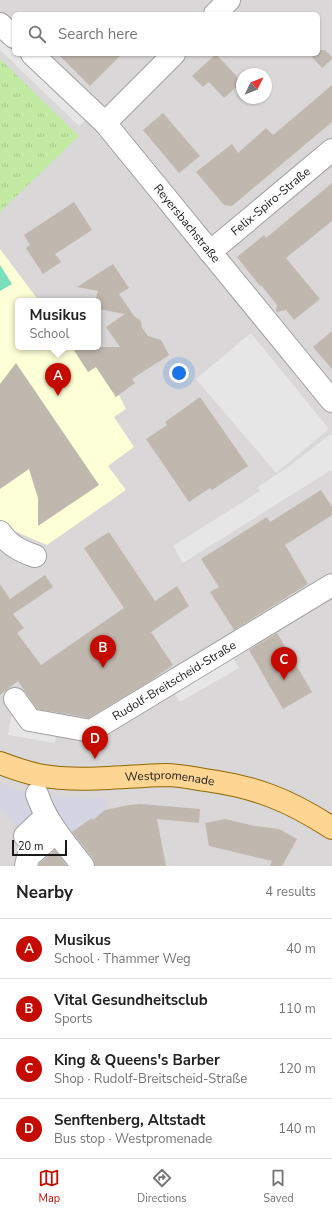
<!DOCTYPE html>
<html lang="en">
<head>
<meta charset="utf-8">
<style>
  body { margin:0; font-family:"Nunito Sans",sans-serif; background:#f6f6f6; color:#222 }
  .compass { position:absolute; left:236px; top:68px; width:36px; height:36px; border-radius:50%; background:#fff; box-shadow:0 1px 3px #0004; rotate:47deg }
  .scale { position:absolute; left:12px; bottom:10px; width:55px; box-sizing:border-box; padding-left:4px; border:2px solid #1a1a1a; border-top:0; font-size:11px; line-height:14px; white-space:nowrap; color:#1a1a1a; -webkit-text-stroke:3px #fff; paint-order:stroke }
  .you { position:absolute; left:179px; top:373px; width:14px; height:14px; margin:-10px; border:3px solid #fff; border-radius:50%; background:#1a73e8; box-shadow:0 0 0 6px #1a73e833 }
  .badge { display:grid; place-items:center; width:26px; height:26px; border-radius:50%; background:#c50a00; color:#fff; font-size:13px; font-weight:700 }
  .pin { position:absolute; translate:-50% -33px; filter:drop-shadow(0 1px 2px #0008) }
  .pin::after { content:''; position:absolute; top:21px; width:14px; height:12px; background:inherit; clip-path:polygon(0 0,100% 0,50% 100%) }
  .popup { position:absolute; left:15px; top:298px; width:86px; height:52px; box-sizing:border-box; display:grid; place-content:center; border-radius:6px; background:#fff; filter:drop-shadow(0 1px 3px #0005); font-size:13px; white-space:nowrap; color:#767676 }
  .popup b { font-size:15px; color:#222 }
  .popup::after { content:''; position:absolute; left:50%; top:100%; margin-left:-8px; border:8px solid transparent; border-top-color:#fff }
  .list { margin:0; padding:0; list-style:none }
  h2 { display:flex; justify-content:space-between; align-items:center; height:52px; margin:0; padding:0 16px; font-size:17px }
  h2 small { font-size:13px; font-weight:400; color:#767676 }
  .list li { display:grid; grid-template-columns:26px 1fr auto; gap:12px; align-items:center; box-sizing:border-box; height:60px; padding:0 16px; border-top:1px solid #e0e0e0 }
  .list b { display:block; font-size:15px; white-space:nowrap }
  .list p { margin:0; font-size:13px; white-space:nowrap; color:#767676 }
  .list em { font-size:13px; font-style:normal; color:#767676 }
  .icon { flex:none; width:22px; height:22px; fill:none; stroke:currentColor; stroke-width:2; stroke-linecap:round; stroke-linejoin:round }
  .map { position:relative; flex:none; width:332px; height:866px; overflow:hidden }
  .search { position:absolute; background:#fff; box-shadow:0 1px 3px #0004; left:12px; right:12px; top:12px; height:44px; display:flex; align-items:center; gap:10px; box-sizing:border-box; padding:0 14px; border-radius:6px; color:#767676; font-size:15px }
  .sheet { height:292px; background:#fff }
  nav { display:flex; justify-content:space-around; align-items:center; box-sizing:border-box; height:56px; border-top:1px solid #e0e0e0; background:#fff; font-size:11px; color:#767676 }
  nav a { display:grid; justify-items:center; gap:2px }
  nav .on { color:#c50a00 }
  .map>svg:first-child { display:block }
  .residential { fill:#d9d7d7; fill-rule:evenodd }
  .education { fill:#fdffd6 }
  .grass { fill:url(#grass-tufts) }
  .pitch { fill:#7adfbd }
  .parking { fill:#e6e6e6 }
  .plaza { fill:#d4d4e2 }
  .building { fill:#c0b8af }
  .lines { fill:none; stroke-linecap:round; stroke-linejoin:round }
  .minor-casing { stroke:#a1a1a1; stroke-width:24 }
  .major-casing { stroke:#916800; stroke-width:24 }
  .minor { stroke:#fff; stroke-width:22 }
  .major { stroke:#fed593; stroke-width:22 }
  .labels { text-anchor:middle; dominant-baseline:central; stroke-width:4; stroke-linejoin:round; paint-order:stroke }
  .street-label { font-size:12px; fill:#1a1a1a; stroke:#fff }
</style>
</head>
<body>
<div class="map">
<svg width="332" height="866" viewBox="0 0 332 866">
  <defs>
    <pattern id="grass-tufts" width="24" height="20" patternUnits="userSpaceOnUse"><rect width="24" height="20" fill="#c2eaa2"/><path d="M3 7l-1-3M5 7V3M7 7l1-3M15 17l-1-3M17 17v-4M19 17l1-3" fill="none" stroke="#a6c88b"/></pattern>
  </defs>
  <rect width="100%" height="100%" fill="#ede9df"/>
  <path class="residential" d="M 0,0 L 332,0 L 332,866 L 0,866 ZM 14,14 L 318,14 L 318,54 L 14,54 ZM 242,74 L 266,74 L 266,98 L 242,98 ZM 18,301 L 98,301 L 98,347 L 18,347 Z"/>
  <polygon class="education" points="0,249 39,301 18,301 18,347 72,347 94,368 96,367 116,397 119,395 126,409 114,417 134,447 108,466 126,490 47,545 5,527 0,520"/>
  <polygon class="grass" points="0,59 79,136 0,212"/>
  <polygon class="pitch" points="0,265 12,284 0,291"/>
  <g class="parking">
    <polygon points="0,34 14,47 14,54 21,54 87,118 79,126 0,50"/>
    <polygon points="251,333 329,429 276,473 196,379"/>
    <polygon points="332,433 332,471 331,470 183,563 173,546 260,491 258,487 288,467"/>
    <polygon points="230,653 239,668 180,702 171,688"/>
    <polygon points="12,713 59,722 55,743 8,735"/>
  </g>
  <polygon class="plaza" points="0,783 19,790 37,794 60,797 107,798 104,811 93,820 92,818 72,832 98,866 67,866 52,846 42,854 0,809"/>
  <g class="building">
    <polygon points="320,50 325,50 332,57 332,59 322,68 312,57 315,54 318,54 318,52"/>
    <polygon points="58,54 122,54 90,86"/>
    <polygon points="216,54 242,82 224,98 209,82 203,87 192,76"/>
    <polygon points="332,85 332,122 232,206 224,205 196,172 232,144 238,153 266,128 273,135"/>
    <polygon points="163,113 200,156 179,173 143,130"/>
    <polygon points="332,183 332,221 286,258 320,299 294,320 286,310 276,312 277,305 261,285 260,286 237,257 264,235 266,238"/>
    <polygon points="74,202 92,230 55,254 61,262 43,274 26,248 30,245 24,235"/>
    <polygon points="113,264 129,288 119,294 134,316 141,321 142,328 148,336 161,340 169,355 132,379 135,383 116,397 96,367 88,372 72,347 120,347 106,327 125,314 98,309 98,301 95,301 98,291 77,287"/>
    <polygon points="332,331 332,369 313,347"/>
    <polygon points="16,363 99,485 38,526 38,498 29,469 0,489 0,384"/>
    <polygon points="200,397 248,466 212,490 210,488 189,502 146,439 167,425 165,422"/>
    <polygon points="321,490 332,507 332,515 285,545 308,584 234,630 210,592 219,587 201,559 267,517 270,522"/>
    <polygon points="109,532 155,601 177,586 189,606 151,632 173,665 150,681 89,718 37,709 18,681 0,695 0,584 10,599 45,575 53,587 13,614 24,628 17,633 41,665 124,608 84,548"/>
    <polygon points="277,633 312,692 283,709 249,650"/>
    <polygon points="141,804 200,809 199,823 157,819 166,866 95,866 93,858 72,832 92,818 93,820 105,810 129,805"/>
    <polygon points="225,819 255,826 279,829 297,839 282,866 270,866 272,861 209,846 205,823"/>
    <polygon points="55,850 67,866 39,866 39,864"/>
  </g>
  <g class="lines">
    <defs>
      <g id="minor">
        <polyline points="215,14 229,0"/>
        <polyline points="0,24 14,37"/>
        <path id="s1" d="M 32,54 L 105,123 L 332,401"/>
        <polyline points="105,123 174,54"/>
        <path id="s2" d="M 210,252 L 332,150"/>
        <path d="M 0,532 C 9,545 20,551 35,556"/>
        <path id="s3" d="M 15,699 L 30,720 L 91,731 L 332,585"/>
        <path d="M 37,794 C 46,822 65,843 83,866"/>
        <polyline points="25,836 46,816"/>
        <polyline points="26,866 28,857 56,832"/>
      </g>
      <g id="major">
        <path id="s4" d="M 0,763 C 13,768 25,772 38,775 C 80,783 123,776 166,775 C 179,775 192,778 205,780 C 256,787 289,800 332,828"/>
      </g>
    </defs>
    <use href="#minor" class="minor-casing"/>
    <use href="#major" class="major-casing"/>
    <use href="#minor" class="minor"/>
    <use href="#major" class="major"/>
  </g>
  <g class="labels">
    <g class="street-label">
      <text stroke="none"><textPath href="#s2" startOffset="79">Felix-Spiro-Straße</textPath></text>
      <text stroke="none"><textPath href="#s1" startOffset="230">Reyersbachstraße</textPath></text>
      <text stroke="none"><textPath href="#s3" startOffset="185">Rudolf-Breitscheid-Straße</textPath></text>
      <text stroke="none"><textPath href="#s4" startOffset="172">Westpromenade</textPath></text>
    </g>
  </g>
</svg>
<svg class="compass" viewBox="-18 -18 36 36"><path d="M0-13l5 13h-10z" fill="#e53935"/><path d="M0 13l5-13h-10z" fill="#767676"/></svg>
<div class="scale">20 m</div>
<div class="you"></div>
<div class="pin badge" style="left:58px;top:396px">A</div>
<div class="popup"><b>Musikus</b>School</div>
<div class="pin badge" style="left:103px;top:668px">B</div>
<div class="pin badge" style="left:284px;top:680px">C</div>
<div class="pin badge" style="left:95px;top:759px">D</div>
<div class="search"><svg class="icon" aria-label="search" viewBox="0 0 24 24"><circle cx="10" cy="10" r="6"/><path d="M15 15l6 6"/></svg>Search here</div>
</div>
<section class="sheet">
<h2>Nearby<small>4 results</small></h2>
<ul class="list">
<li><span class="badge">A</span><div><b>Musikus</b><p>School · Thammer Weg</p></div><em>40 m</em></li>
<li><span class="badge">B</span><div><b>Vital Gesundheitsclub</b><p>Sports</p></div><em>110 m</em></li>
<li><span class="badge">C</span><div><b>King &amp; Queens's Barber</b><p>Shop · Rudolf-Breitscheid-Straße</p></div><em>120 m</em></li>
<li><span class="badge">D</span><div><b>Senftenberg, Altstadt</b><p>Bus stop · Westpromenade</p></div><em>140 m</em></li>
</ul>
</section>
<nav>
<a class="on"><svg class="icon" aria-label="map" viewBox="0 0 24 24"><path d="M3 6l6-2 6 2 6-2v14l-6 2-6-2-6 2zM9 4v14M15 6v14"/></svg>Map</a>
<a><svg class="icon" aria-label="directions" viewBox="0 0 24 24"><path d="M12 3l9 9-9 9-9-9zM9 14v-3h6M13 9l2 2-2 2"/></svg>Directions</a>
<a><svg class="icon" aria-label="saved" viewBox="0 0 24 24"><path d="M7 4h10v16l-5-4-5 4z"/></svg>Saved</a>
</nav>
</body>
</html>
